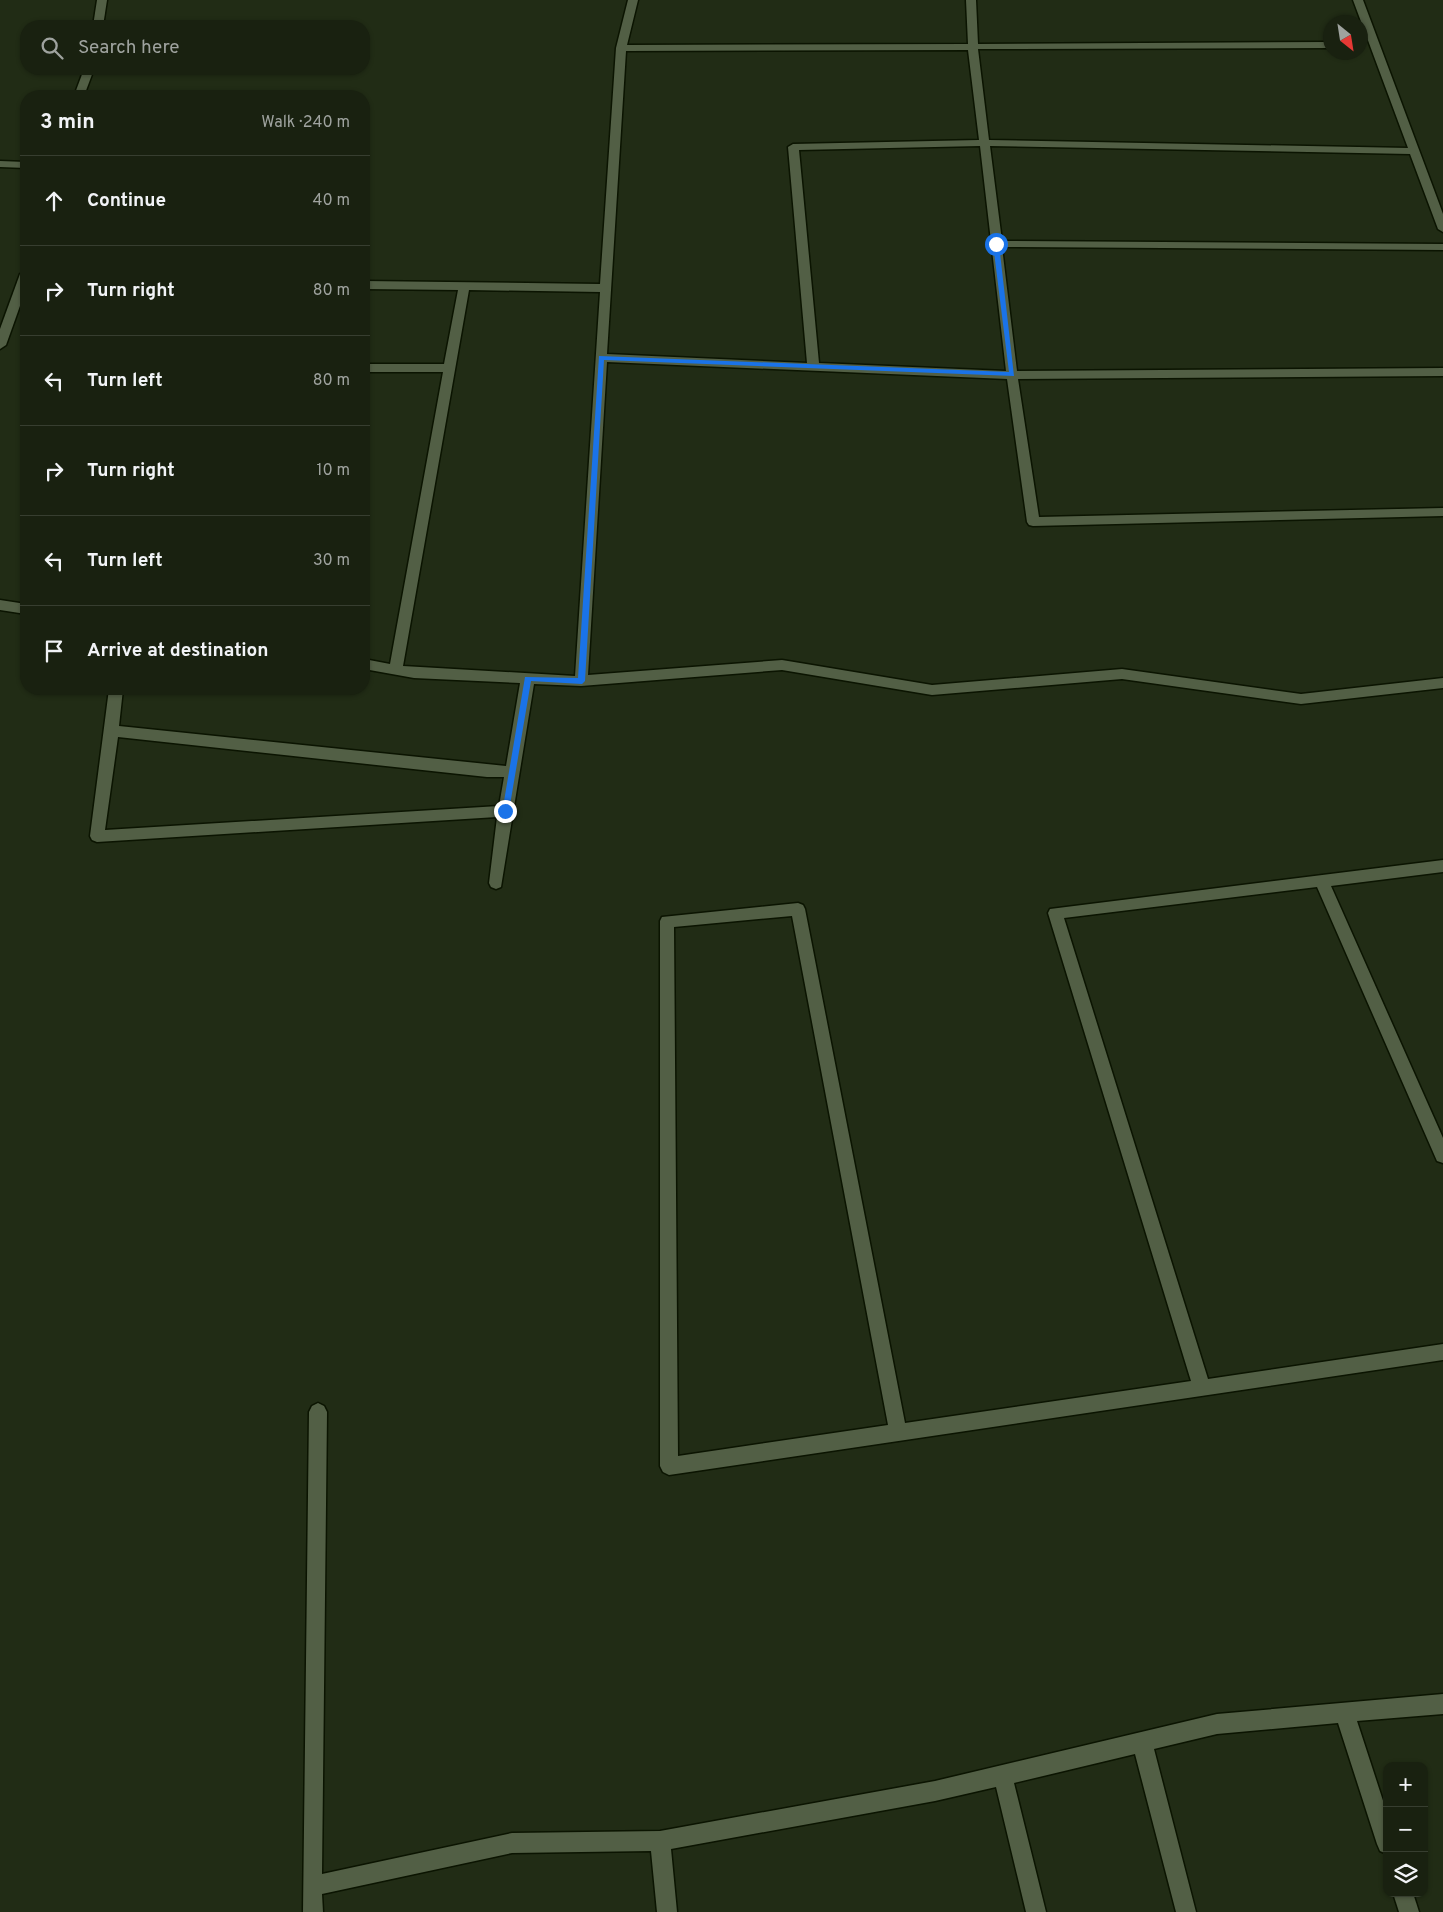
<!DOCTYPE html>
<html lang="en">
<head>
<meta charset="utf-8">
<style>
  body { margin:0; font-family:Overpass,sans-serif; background:#222919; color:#f1f3f6 }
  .controls { position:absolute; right:15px; bottom:15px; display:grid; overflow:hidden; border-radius:10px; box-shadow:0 1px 4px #0004 }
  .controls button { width:45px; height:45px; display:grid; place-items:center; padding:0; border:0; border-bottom:1px solid #373e30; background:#192110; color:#f1f3f6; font:25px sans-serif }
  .compass { position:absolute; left:1323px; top:15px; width:45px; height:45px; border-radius:50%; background:#192110; box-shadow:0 1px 4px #0004; rotate:150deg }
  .stop { position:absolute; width:15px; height:15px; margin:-11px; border:4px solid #1a73e8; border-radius:50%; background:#fff }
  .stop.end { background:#1a73e8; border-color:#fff; box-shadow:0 1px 5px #0008 }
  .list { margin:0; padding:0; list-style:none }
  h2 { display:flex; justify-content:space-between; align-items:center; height:65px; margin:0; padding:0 20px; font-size:21px }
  h2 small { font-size:16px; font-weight:400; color:#9fa39f }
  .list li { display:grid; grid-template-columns:32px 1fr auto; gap:15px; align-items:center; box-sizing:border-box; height:90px; padding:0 20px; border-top:1px solid #373e30 }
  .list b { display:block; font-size:19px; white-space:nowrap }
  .list em { font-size:16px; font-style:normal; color:#9fa39f }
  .icon { flex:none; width:28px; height:28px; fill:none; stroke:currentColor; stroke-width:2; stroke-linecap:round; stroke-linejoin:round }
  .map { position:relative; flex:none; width:1443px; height:1912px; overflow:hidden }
  .search { position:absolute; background:#192110; box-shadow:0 1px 4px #0004; left:20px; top:20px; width:350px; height:55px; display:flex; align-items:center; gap:12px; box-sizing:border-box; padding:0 18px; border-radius:20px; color:#9fa39f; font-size:19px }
  .panel { position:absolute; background:#192110; box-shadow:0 1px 4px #0004; left:20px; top:90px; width:350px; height:605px; border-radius:20px }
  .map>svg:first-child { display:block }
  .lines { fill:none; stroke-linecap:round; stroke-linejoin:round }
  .minor-casing { stroke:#0b1401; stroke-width:3 }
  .minor { fill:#525f45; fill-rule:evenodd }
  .route { fill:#1a73e8 }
</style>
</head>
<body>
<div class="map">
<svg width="1443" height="1912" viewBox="0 0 1443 1912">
  <rect width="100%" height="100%" fill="#212c15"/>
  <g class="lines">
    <defs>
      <g id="minor">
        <polygon points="97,0 107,0 103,26 93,26"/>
        <path d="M 628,0 L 638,0 L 627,45 L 968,44 L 966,0 L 976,0 L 978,44 L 1330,42 L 1330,48 L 978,49 L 989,140 L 1408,148 L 1353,0 L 1363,0 L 1443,214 L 1443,232 L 1438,229 L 1410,154 L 990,146 L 1002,241 L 1443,244 L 1443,250 L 1002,247 L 1017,371 L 1443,368 L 1443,376 L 1018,379 L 1039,517 L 1443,508 L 1443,516 L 1033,526 L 1029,525 L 1027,522 L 1007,379 L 607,362 L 588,675 L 782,660 L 932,685 L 1122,669 L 1301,694 L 1443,678 L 1443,688 L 1301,704 L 1122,679 L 932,695 L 782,670 L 581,686 L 534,684 L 501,887 L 496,889 L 491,887 L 489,883 L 497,817 L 97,842 L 92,840 L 90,836 L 109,689 L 123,689 L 119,726 L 506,766 L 520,683 L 414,678 L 364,669 L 364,659 L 390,664 L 443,372 L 364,372 L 364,364 L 444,364 L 458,290 L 364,289 L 364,281 L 600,284 L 616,48 ZM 968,50 L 979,140 L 793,144 L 788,147 L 807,363 L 607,354 L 626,51 ZM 980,146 L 1006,371 L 819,363 L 799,150 ZM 469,290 L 600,292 L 575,676 L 403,666 ZM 118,737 L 487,777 L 504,777 L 499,806 L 105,830 Z"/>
        <polygon points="84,69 94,69 84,96 74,96"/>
        <polygon points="0,161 26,162 26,168 0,167"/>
        <polygon points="26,271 26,289 6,345 0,349 0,329 20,274"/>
        <polygon points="0,600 26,604 26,614 0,610"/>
        <path d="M 1443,860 L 1443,872 L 1331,886 L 1443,1138 L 1443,1163 L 1437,1161 L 1317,887 L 1064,918 L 1208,1379 L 1443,1344 L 1443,1360 L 669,1475 L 663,1472 L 660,1466 L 660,921 L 662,917 L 798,903 L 803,905 L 805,909 L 905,1423 L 1191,1381 L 1048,913 L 1050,909 ZM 792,916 L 888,1425 L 678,1456 L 674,927 Z"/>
        <polygon points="318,1403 324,1406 327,1412 322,1874 512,1833 660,1831 935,1781 1217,1714 1443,1694 1443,1714 1357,1721 1387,1813 1387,1854 1380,1851 1377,1844 1338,1723 1217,1734 1154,1749 1196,1912 1176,1912 1135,1754 1014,1783 1046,1912 1026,1912 996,1787 935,1801 671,1849 677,1912 657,1912 651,1851 512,1853 322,1894 323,1912 303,1912 309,1412 312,1406"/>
        <polygon points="1393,1893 1413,1893 1419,1912 1399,1912"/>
      </g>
    </defs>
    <use href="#minor" class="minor-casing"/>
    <use href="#minor" class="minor"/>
  </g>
  <polygon class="route" points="996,242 999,244 1014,376 604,360 585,681 582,684 531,681 509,811 505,814 502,813 525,677 578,678 599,356 1009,372 993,244"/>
</svg>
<div class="controls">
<button>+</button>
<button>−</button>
<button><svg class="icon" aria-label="layers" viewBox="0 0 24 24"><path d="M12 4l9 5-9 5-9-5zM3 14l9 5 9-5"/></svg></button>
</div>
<svg class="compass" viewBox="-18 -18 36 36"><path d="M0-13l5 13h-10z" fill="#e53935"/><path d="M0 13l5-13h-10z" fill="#9fa39f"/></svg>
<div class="stop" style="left:996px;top:244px"></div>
<div class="stop end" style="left:505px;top:811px"></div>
<div class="search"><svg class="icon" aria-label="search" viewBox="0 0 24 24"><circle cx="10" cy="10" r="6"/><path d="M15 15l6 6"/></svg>Search here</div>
<section class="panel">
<h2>3 min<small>Walk · 240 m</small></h2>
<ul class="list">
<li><svg class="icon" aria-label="ahead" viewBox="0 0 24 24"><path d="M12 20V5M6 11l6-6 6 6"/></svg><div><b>Continue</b></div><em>40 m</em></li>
<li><svg class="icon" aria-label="right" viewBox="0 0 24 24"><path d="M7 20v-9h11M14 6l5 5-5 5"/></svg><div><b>Turn right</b></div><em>80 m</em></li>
<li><svg class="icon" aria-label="left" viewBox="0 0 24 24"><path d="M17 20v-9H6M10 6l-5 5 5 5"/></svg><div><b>Turn left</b></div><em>80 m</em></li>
<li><svg class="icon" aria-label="right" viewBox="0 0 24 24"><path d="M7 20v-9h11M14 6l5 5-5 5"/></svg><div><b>Turn right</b></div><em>10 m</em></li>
<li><svg class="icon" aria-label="left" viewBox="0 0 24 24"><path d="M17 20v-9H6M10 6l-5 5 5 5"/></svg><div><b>Turn left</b></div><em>30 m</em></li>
<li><svg class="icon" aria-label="arrive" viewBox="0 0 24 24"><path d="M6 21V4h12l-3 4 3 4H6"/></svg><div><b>Arrive at destination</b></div></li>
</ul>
</section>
</div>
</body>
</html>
